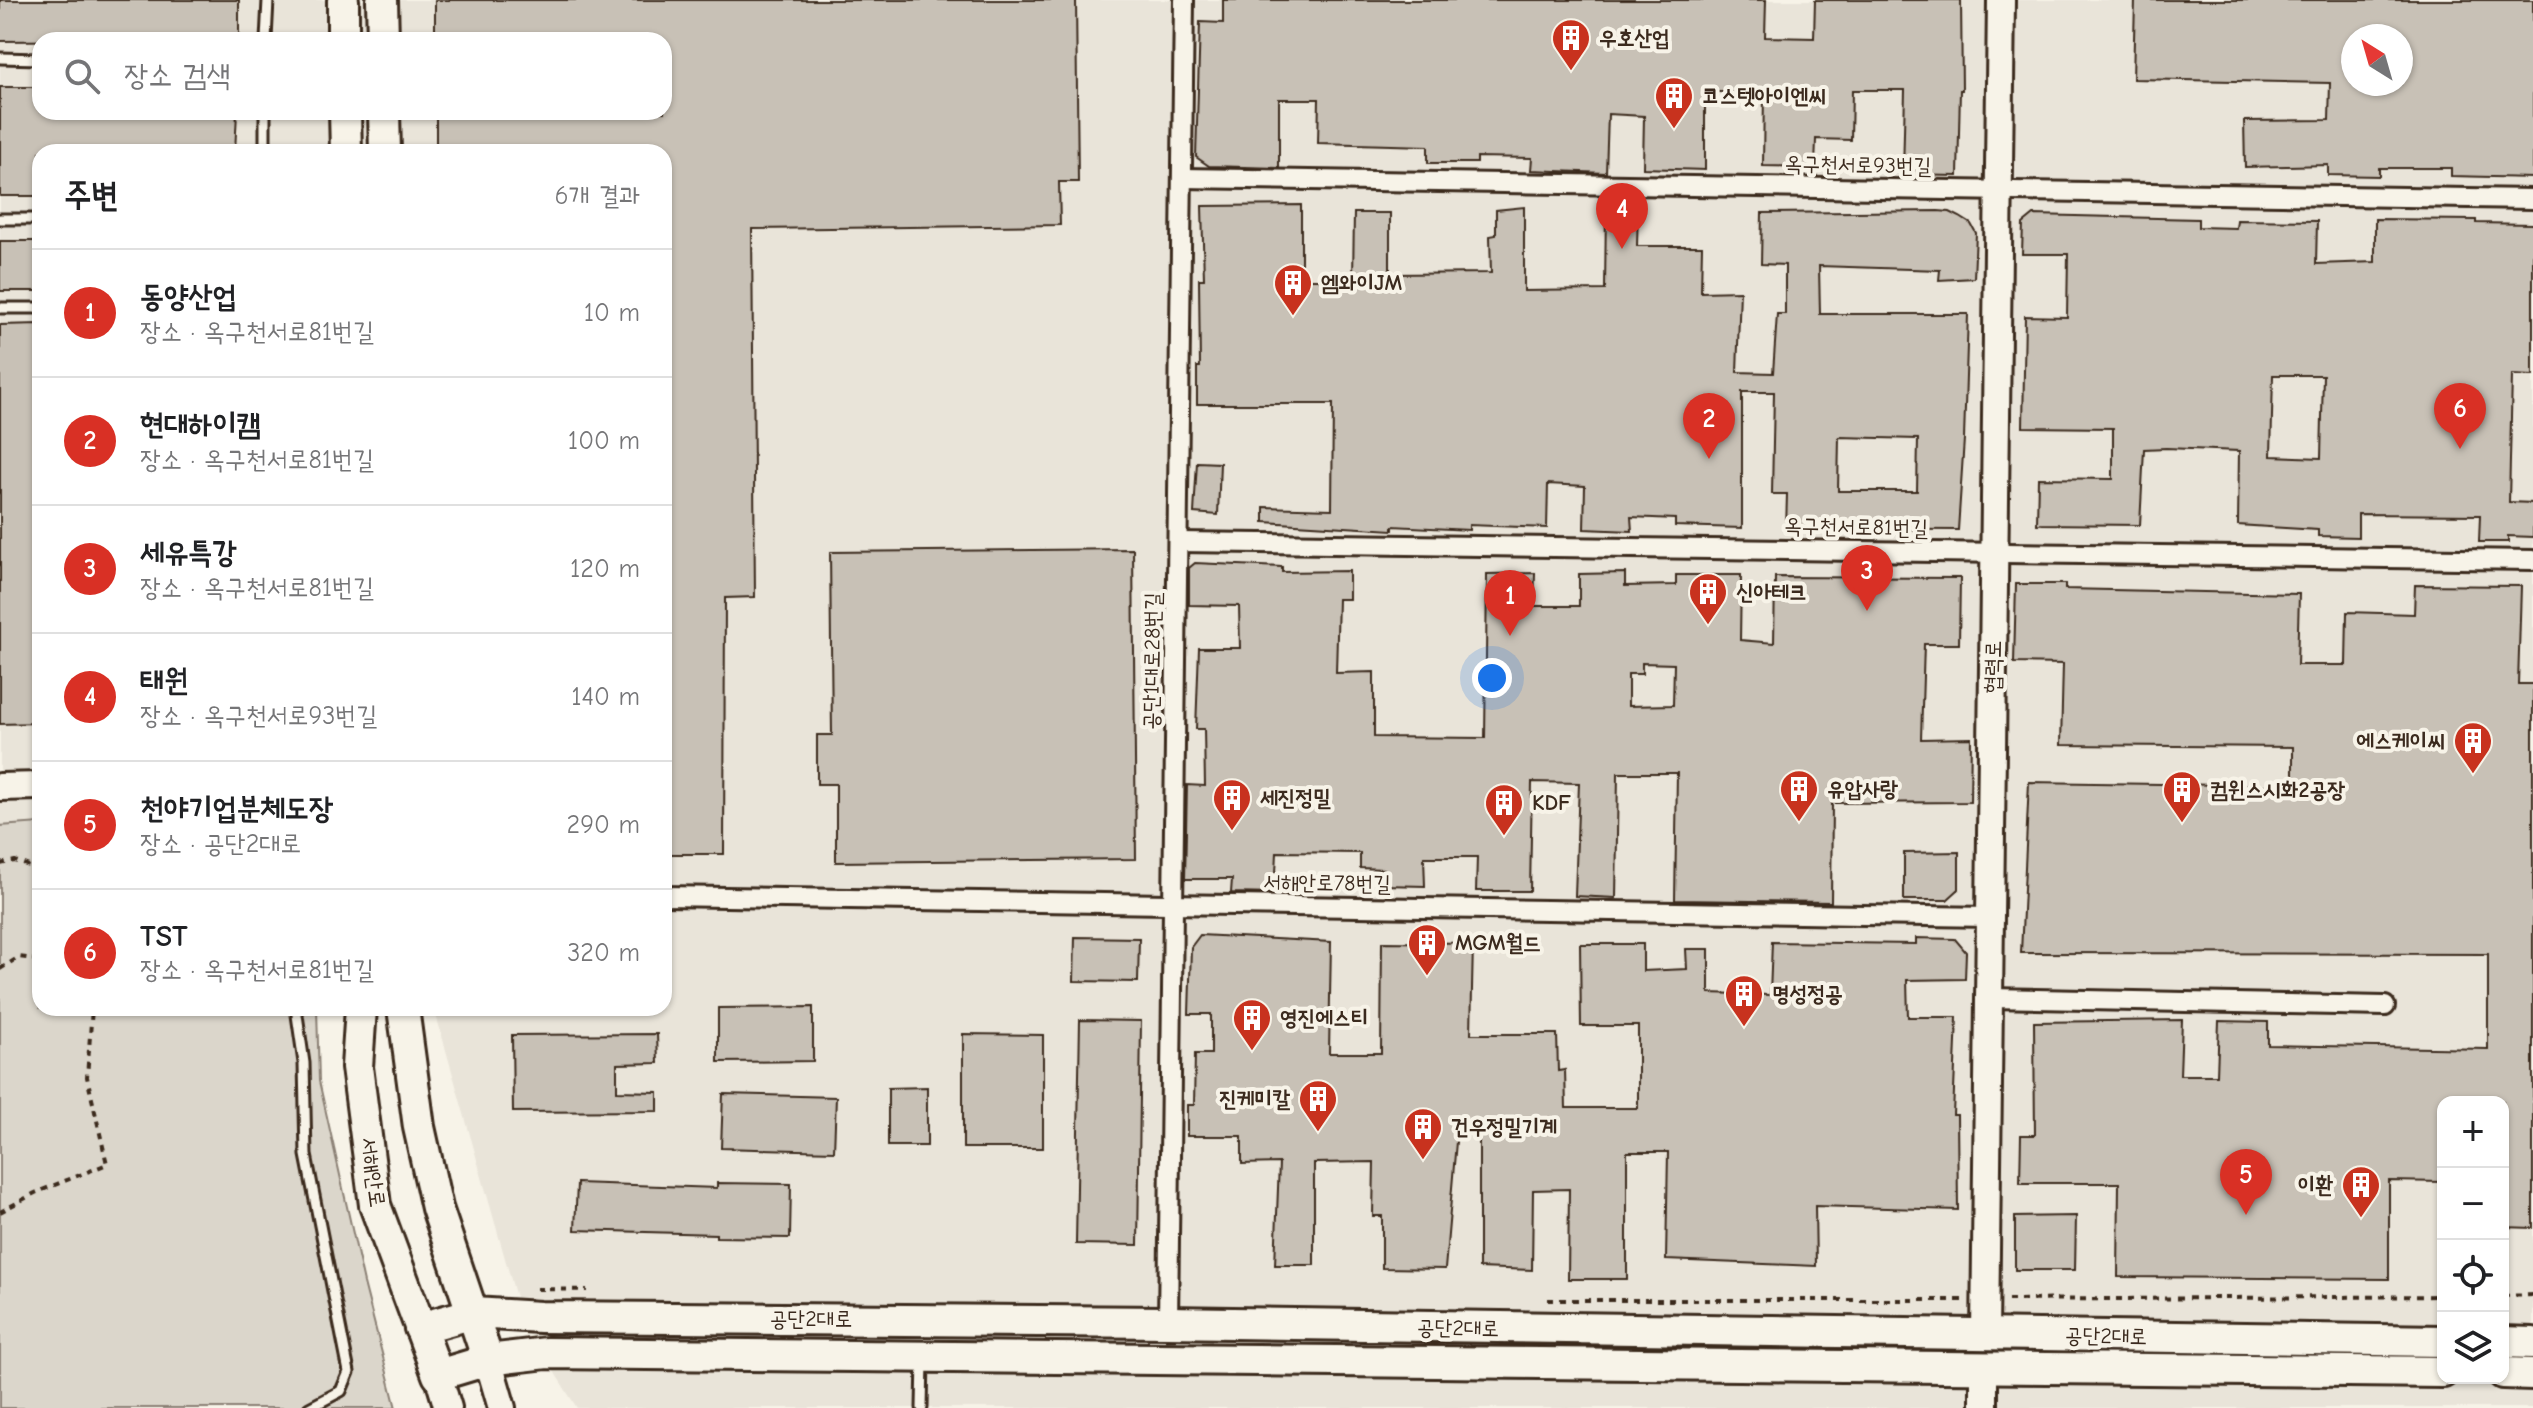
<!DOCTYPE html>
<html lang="ko">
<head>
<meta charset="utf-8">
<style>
  body { margin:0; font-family:"Comic Neue","Poor Story",sans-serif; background:#f2f2f2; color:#202124 }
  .controls { position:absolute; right:24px; bottom:24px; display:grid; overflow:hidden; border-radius:16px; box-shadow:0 2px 6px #0004 }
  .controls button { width:72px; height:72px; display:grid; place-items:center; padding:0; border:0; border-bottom:2px solid #e0e0e0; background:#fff; color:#202124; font:40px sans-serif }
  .compass { position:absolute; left:2341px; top:24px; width:72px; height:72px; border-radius:50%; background:#fff; box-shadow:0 2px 6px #0004; rotate:323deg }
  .you { position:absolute; left:1492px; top:678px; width:28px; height:28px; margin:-20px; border:6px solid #fff; border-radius:50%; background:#1a73e8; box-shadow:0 0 0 12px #1a73e833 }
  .badge { display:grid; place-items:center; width:52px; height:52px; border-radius:50%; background:#d93025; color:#fff; font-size:26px; font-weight:700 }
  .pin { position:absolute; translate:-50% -66px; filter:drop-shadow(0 2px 4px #0008) }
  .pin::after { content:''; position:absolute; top:42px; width:28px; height:24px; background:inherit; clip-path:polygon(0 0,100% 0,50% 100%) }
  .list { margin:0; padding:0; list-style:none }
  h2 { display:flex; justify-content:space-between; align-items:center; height:104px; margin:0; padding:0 32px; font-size:34px }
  h2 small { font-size:26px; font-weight:400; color:#757577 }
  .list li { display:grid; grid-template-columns:52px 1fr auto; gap:24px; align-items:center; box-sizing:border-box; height:128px; padding:0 32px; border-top:2px solid #e0e0e0 }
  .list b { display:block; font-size:30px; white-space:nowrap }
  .list p { margin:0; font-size:26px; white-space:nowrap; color:#757577 }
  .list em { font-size:26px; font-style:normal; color:#757577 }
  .icon { flex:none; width:44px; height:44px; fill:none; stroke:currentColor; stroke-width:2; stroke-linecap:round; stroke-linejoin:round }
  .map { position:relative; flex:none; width:2533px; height:1408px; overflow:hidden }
  .search { position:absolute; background:#fff; box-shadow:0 2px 6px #0004; left:32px; top:32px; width:640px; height:88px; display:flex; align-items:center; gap:20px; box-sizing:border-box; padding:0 28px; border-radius:24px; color:#757577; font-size:30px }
  .panel { position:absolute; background:#fff; box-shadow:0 2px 6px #0004; left:32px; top:144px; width:640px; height:872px; border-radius:24px }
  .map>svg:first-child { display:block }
  .built { fill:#e9e4d9; fill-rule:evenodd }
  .green { fill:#dbd6cb; stroke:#8b8074; stroke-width:2 }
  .building { fill:#c8c1b6; stroke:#3b2a1e; stroke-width:2; fill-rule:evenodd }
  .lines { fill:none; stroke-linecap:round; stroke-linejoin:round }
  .lane-casing { stroke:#3b2a1e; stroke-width:15 }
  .street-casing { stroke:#3b2a1e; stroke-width:24 }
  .secondary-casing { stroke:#3b2a1e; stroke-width:32 }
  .primary-casing { stroke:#3b2a1e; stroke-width:36 }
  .path { stroke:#3b2a1e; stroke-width:4; stroke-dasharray:6 6; stroke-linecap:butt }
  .lane { stroke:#f7f3e8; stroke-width:9 }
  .street { stroke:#f7f3e8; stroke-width:18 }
  .secondary { stroke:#f7f3e8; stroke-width:26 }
  .primary { stroke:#f7f3e8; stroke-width:30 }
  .labels { text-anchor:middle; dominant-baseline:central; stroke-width:8; stroke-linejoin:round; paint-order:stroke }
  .poi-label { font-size:22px; font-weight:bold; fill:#3b2a1e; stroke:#f7f3e8; text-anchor:start }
  .street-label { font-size:22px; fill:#3b2a1e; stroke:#f7f3e8 }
</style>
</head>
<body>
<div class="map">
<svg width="2533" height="1408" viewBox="0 0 2533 1408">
  <rect width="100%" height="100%" fill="#f7f3e8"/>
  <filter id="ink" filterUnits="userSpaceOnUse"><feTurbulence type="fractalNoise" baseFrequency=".0125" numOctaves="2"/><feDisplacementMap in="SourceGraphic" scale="16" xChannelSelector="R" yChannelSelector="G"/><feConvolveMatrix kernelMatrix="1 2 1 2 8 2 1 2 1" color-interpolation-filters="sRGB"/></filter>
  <g filter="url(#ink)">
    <path class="built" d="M 0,0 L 2533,0 L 2533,1408 L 577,1408 L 523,1322 L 434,1008 L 664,1008 L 664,152 L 40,152 L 40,855 L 0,853 ZM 2353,36 L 2401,36 L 2401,84 L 2353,84 ZM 40,40 L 664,40 L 664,112 L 40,112 ZM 2443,1102 L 2503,1102 L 2503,1378 L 2443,1378 Z"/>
    <polygon class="green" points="40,823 40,1008 317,1008 319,1081 364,1283 396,1408 0,1408 0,826"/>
    <g class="building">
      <polygon points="0,0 239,0 239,39 0,41"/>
      <polygon points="435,0 1076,0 1078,182 1059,182 1060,225 752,229 755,597 725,598 724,854 664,854 664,152 436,152 436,112 664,112 664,40 435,40"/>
      <polygon points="1223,0 1766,0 1765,37 1814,38 1815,0 1961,0 1962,90 1960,90 1958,176 1903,175 1905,90 1852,90 1851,140 1816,139 1815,167 1763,166 1764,92 1705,92 1705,170 1643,168 1644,116 1608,114 1606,173 1531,170 1532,158 1477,157 1477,163 1428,163 1428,146 1318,143 1319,99 1279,99 1279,168 1209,166 1196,157 1200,22 1223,23"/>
      <path d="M 2135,0 L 2533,0 L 2533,178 L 2451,176 L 2451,168 L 2379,168 L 2379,176 L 2328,175 L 2328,165 L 2245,167 L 2244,121 L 2329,120 L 2330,83 L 2133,79 ZM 2353,36 L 2401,36 L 2401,84 L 2353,84 Z"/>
      <polygon points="0,87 40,87 40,112 237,112 235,152 40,152 40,196 0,196"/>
      <path d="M 1301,205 L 1301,279 L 1353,279 L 1354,213 L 1390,213 L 1390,274 L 1491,273 L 1490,236 L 1496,235 L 1496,210 L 1524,207 L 1524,291 L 1605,290 L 1606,208 L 1638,208 L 1637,246 L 1702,246 L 1701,292 L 1740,291 L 1737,372 L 1773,373 L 1777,314 L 1785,314 L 1785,265 L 1761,264 L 1762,213 L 1938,211 L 1950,212 L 1960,217 L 1971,224 L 1976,233 L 1974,278 L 1939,280 L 1940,270 L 1819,266 L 1820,314 L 1968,314 L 1964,439 L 1958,530 L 1786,529 L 1787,494 L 1772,494 L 1774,392 L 1742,392 L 1742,528 L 1675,526 L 1675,519 L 1631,517 L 1632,531 L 1584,529 L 1585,486 L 1548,484 L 1547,528 L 1469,525 L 1469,530 L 1393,526 L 1393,530 L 1264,522 L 1264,507 L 1332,509 L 1333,404 L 1197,404 L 1197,367 L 1200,367 L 1199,279 L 1204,279 L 1202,206 ZM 1839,437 L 1918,439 L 1917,491 L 1838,491 Z"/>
      <path d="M 2034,215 L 2198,219 L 2198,227 L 2236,228 L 2237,220 L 2317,221 L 2316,264 L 2375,262 L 2375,219 L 2476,220 L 2476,223 L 2533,224 L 2533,376 L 2512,375 L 2509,502 L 2533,503 L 2533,537 L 2508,536 L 2508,542 L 2479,542 L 2480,515 L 2358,514 L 2358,537 L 2318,536 L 2318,530 L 2238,525 L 2239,451 L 2166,448 L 2144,449 L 2140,525 L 2037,524 L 2038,478 L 2113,479 L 2113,428 L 2023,427 L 2025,316 L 2067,317 L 2068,254 L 2022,254 L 2023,224 ZM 2273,375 L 2323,375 L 2321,458 L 2271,456 Z"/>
      <rect x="0" y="241" width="40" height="50"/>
      <polygon points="40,324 40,723 0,724 0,325"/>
      <polygon points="1197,462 1220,463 1218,515 1194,513"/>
      <polygon points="1133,549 1136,859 836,862 836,784 817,784 817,735 832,735 830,552"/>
      <path d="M 1195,563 L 1282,567 L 1282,572 L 1349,571 L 1349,599 L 1338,599 L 1336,673 L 1374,672 L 1374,737 L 1485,738 L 1487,574 L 1535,573 L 1534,606 L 1579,606 L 1579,574 L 1625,573 L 1625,586 L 1676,585 L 1676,575 L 1741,575 L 1740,640 L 1774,643 L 1775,577 L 1960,578 L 1959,644 L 1924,644 L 1921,739 L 1971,738 L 1970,802 L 1832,803 L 1831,902 L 1675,900 L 1677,773 L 1618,773 L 1616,898 L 1575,896 L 1579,783 L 1532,782 L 1530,891 L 1476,891 L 1477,857 L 1424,857 L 1425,886 L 1383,885 L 1383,869 L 1360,868 L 1360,853 L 1277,852 L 1275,894 L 1231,893 L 1232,879 L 1185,879 L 1187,785 L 1205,786 L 1204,729 L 1196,729 L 1199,648 L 1240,648 L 1239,606 L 1189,605 L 1189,568 ZM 1642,663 L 1674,664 L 1673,705 L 1628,706 L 1628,674 L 1642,674 Z"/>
      <polygon points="2016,584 2065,584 2065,589 2299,594 2297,665 2346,665 2347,612 2414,614 2415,585 2521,586 2518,684 2533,684 2533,1228 2503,1227 2503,1102 2443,1102 2443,1182 2389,1181 2389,1279 2118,1277 2119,1183 2020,1183 2021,1135 2035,1135 2034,1022 2182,1020 2180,1075 2217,1075 2219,1021 2268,1022 2268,1045 2488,1049 2488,954 2021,953 2029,782 2293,786 2293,747 2061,745 2063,664 2014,663"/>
      <polygon points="1959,852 1959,889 1947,900 1904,900 1904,853"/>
      <polygon points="1200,935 1331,942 1329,1053 1381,1053 1382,942 1473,943 1471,1034 1557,1034 1558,1071 1565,1070 1566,1108 1638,1108 1638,1026 1581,1026 1580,944 1643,944 1643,971 1687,969 1686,949 1709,949 1709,993 1770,995 1772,942 1916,944 1916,938 1955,939 1966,952 1965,979 1907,980 1908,1017 1957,1017 1953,1115 1957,1115 1958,1210 1815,1206 1816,1266 1666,1260 1668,1152 1627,1152 1627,1279 1568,1279 1569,1189 1533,1190 1532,1270 1479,1268 1479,1131 1457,1130 1445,1269 1382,1268 1382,1216 1373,1216 1374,1162 1314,1163 1314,1265 1275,1265 1279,1163 1242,1164 1242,1136 1187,1136 1187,1105 1194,1105 1195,1054 1211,1054 1211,1014 1189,1014 1191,947"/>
      <polygon points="1075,937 1139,938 1138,982 1074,981"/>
      <polygon points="813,1007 813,1061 718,1062 718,1008"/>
      <polygon points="1080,1020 1141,1021 1138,1245 1076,1244"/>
      <polygon points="657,1034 658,1063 617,1064 617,1091 658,1092 658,1111 513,1112 512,1035"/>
      <polygon points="963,1034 1043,1035 1043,1148 963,1148"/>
      <polygon points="927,1087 927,1146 888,1146 888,1088"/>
      <polygon points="723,1094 836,1097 834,1151 721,1148"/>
      <polygon points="577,1183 717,1188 717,1183 791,1184 790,1238 716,1237 716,1234 575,1230"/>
      <polygon points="2076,1216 2075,1270 2015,1270 2015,1217"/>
    </g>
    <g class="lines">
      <defs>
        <g id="lane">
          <polyline points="266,40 268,0"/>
          <polyline points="0,58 40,59"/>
          <polyline points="265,152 265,112"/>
          <polyline points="0,219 40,219"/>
          <polyline points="0,308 40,308"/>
          <polyline points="296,1008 304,1063 306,1155 349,1372 341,1391 309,1408"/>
          <polyline points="922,1408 923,1359"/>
        </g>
        <g id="street">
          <polyline points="1182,178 2533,199"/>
          <polyline points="1178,542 2533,560"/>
          <polyline points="664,896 1990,917"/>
          <polyline points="1989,998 2385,1006"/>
          <polyline points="1168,1322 1184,0"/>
        </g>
        <g id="secondary">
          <polyline points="0,787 40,786"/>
          <polyline points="1985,1334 2001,0"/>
          <polyline points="488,1360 502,1408"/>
          <polyline points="438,1375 448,1408"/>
          <polyline points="1984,1408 1984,1366"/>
        </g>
        <g id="primary">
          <polyline points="343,0 343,40"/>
          <polyline points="382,0 383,40"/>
          <polyline points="345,112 346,152"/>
          <polyline points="384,112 385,152"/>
          <polyline points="361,1008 357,1067 375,1205 438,1375 488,1360 547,1353 2443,1372"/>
          <polyline points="403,1008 419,1127 437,1208 488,1360"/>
          <polyline points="420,1328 474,1313 540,1317 1168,1322 2443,1341"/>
          <polyline points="2503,1342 2533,1343"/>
          <polyline points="2503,1373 2533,1374"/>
        </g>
      </defs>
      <use href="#lane" class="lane-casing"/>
      <use href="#street" class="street-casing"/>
      <use href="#secondary" class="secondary-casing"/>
      <use href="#primary" class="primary-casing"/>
      <g class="path">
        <polyline points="0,864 15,861 40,870"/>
        <polyline points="0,969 19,957 40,960"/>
        <polyline points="0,1212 35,1193 107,1164 87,1077 92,1008"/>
        <polyline points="537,1289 587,1290"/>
        <polyline points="2503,1296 2533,1295"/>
        <polyline points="1548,1300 1963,1300"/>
        <polyline points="2008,1300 2443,1296"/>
      </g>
      <use href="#lane" class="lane"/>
      <use href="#street" class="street"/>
      <use href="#secondary" class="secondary"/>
      <use href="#primary" class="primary"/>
    </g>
  </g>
  <defs>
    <symbol id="building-pin" viewBox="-11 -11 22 30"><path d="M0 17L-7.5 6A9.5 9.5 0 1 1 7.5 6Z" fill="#c8321e" stroke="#f7f3e8"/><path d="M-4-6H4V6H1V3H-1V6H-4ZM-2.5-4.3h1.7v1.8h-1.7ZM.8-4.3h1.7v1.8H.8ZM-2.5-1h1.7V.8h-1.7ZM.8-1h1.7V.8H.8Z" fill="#fff"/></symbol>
  </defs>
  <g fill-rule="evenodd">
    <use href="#building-pin" x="1549" y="16" width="44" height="60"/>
    <use href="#building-pin" x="1652" y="74" width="44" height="60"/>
    <use href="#building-pin" x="1271" y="261" width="44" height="60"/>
    <use href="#building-pin" x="1686" y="570" width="44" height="60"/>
    <use href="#building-pin" x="2451" y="719" width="44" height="60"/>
    <use href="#building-pin" x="1777" y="767" width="44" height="60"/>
    <use href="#building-pin" x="2160" y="768" width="44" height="60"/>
    <use href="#building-pin" x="1210" y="776" width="44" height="60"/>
    <use href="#building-pin" x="1482" y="781" width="44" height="60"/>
    <use href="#building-pin" x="1405" y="921" width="44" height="60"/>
    <use href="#building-pin" x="1722" y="972" width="44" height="60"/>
    <use href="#building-pin" x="1230" y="996" width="44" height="60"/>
    <use href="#building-pin" x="1296" y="1077" width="44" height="60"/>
    <use href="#building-pin" x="1401" y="1105" width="44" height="60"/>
    <use href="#building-pin" x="2339" y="1163" width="44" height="60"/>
  </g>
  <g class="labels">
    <g class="poi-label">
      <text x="1599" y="38">우호산업</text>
      <text x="1702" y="96">코스텟아이엔씨</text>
      <text x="1321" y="283">엠와이JM</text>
      <text x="1736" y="592">신아테크</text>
      <text x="2445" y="741" text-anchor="end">에스케이씨</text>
      <text x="1827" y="789">유압사랑</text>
      <text x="2210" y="790">컴윈스시화2공장</text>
      <text x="1260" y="798">세진정밀</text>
      <text x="1532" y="803">KDF</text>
      <text x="1455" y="943">MGM월드</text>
      <text x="1772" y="994">명성정공</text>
      <text x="1280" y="1018">영진에스티</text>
      <text x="1290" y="1099" text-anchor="end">진케미칼</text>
      <text x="1451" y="1127">건우정밀기계</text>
      <text x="2333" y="1185" text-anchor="end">이환</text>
    </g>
    <g class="street-label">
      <text transform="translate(1858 165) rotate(1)">옥구천서로93번길</text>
      <text transform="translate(1856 527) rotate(1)">옥구천서로81번길</text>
      <text transform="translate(1152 661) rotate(-89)">공단1대로28번길</text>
      <text transform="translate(1993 667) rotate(-89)">협력로</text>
      <text transform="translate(1327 883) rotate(1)">서해안로78번길</text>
      <text transform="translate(373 1172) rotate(82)">서해안로</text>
      <text x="811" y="1319">공단2대로</text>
      <text transform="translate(1458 1328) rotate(1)">공단2대로</text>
      <text transform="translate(2106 1336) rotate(1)">공단2대로</text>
    </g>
  </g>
</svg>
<div class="controls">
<button>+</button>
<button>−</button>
<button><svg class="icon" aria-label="locate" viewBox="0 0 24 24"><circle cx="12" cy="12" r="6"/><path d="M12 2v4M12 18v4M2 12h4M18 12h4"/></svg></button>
<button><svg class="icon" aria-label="layers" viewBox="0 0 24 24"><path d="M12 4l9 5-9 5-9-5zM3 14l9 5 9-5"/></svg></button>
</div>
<svg class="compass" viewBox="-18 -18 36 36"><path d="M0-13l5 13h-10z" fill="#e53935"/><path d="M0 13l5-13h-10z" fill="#757577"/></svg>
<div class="you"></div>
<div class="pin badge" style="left:1510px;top:636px">1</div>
<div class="pin badge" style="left:1709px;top:459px">2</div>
<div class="pin badge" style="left:1867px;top:611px">3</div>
<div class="pin badge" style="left:1622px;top:249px">4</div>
<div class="pin badge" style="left:2246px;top:1215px">5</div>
<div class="pin badge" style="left:2460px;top:449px">6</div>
<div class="search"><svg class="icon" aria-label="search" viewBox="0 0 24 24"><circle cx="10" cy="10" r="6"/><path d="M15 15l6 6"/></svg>장소 검색</div>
<section class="panel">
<h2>주변<small>6개 결과</small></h2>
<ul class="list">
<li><span class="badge">1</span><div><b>동양산업</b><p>장소 · 옥구천서로81번길</p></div><em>10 m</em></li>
<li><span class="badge">2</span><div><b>현대하이캠</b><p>장소 · 옥구천서로81번길</p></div><em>100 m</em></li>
<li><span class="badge">3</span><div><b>세유특강</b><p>장소 · 옥구천서로81번길</p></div><em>120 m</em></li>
<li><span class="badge">4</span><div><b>태원</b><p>장소 · 옥구천서로93번길</p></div><em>140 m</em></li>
<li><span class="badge">5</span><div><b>천야기업분체도장</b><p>장소 · 공단2대로</p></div><em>290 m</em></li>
<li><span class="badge">6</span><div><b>TST</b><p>장소 · 옥구천서로81번길</p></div><em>320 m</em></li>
</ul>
</section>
</div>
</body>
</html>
